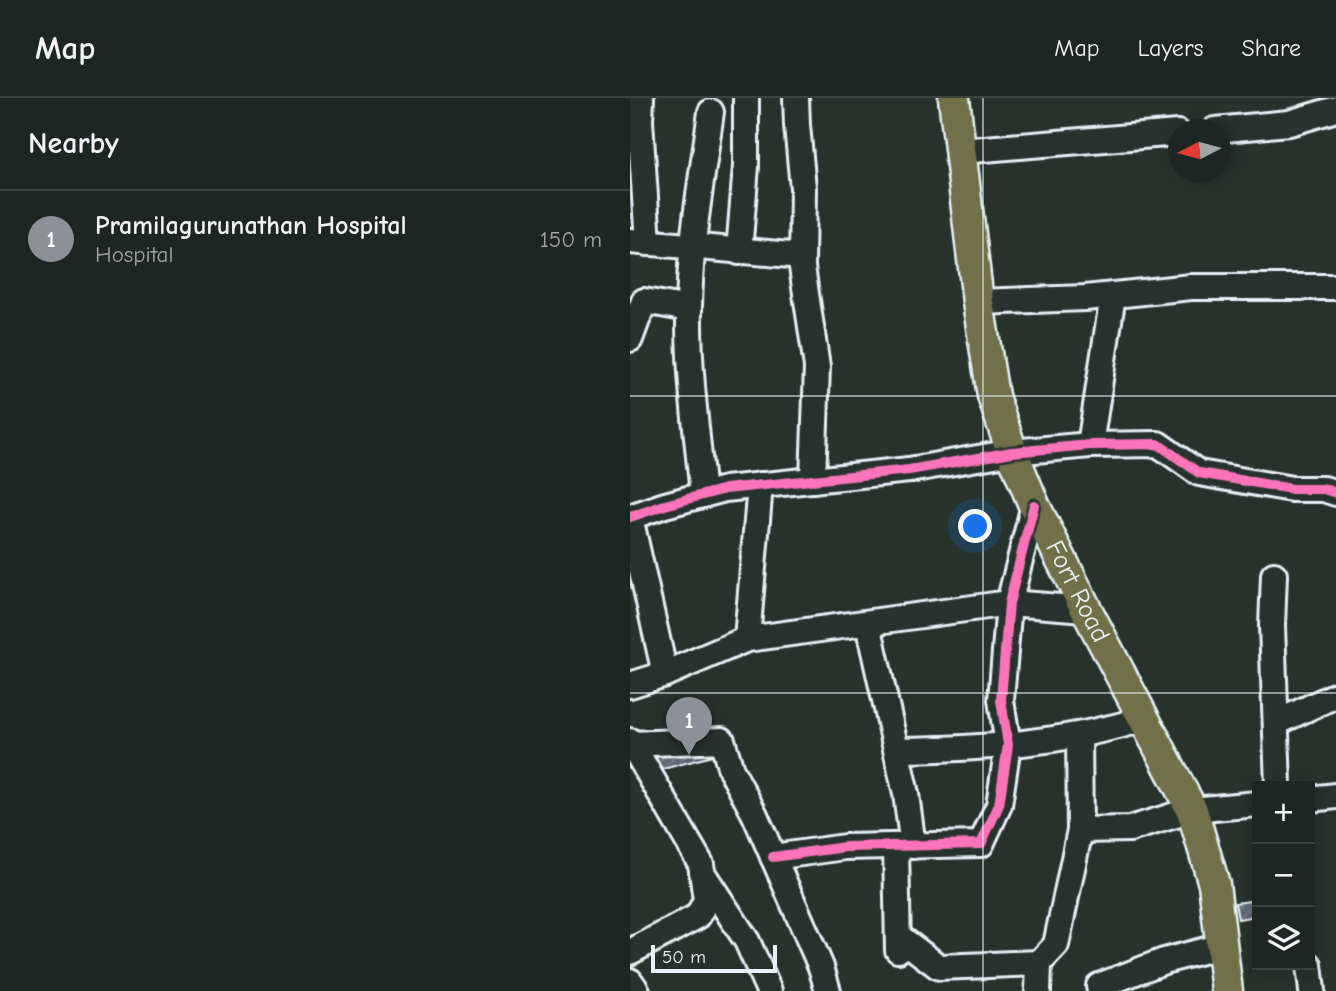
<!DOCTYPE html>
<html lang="en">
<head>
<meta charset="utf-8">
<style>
  body { margin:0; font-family:"Comic Neue",sans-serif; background:#252e2a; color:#f1f3f6 }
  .controls { position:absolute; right:21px; bottom:21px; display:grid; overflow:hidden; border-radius:0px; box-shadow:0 4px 10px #0003 }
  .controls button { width:63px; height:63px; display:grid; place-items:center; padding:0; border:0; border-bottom:2px solid #3a4340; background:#1c2622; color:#f1f3f6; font:35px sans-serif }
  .compass { position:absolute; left:538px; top:21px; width:63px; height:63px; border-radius:50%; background:#1c2622; box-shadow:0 4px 10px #0003; rotate:264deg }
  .scale { position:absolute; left:21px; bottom:18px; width:126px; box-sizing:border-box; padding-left:7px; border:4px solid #e8f1f8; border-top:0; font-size:19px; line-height:24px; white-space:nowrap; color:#e8f1f8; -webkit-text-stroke:5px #26332d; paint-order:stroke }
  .you { position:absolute; left:346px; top:429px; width:24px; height:24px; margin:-18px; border:5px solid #fff; border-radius:50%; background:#1a73e8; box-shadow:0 0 0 10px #1a73e833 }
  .badge { display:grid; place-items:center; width:46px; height:46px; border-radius:50%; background:#8c9099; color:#fff; font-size:23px; font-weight:700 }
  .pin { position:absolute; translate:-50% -58px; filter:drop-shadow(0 2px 4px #0008) }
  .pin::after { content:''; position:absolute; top:37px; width:24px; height:21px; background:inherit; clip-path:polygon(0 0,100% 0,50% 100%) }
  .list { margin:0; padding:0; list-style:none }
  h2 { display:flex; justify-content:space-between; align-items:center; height:91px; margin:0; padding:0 28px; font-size:30px }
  h2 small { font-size:23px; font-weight:400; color:#a0a5a5 }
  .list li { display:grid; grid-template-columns:46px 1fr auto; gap:21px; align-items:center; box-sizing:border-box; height:98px; padding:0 28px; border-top:2px solid #3a4340 }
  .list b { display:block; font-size:26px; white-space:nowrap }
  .list p { margin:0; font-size:23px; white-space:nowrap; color:#a0a5a5 }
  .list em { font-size:23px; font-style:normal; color:#a0a5a5 }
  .icon { flex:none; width:38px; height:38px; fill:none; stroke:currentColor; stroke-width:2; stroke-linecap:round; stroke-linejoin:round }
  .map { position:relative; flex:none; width:706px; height:893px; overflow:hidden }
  header { display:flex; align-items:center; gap:42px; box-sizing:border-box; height:98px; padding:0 35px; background:#1c2622; border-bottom:2px solid #3a4340 }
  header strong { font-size:33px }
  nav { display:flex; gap:38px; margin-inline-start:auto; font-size:24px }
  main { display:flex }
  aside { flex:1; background:#1c2622 }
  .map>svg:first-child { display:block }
  .building { fill:url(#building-hatch); stroke:#e8f1f8; stroke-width:2 }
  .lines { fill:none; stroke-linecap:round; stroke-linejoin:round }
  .minor-casing { stroke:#e8f1f8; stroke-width:30 }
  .major-casing { stroke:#e8f1f8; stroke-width:35 }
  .minor { stroke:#26332d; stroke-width:24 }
  .major { stroke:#726f4a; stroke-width:30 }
  .cycleway-casing { stroke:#26332d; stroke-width:15 }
  .cycleway { stroke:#fb73b8; stroke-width:10 }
  .grid { fill:none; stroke:#e8f1f8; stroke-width:2; stroke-opacity:0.55 }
  .labels { text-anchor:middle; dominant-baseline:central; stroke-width:5; stroke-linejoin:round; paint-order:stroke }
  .street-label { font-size:26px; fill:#e8f1f8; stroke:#26332d }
</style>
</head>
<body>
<header>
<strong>Map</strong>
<nav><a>Map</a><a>Layers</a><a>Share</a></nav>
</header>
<main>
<aside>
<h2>Nearby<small></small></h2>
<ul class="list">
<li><span class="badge">1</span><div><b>Pramilagurunathan Hospital</b><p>Hospital</p></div><em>150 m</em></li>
</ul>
</aside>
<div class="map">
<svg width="706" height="893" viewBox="0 0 706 893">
  <defs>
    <pattern id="building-hatch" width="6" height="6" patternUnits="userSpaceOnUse" patternTransform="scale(1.75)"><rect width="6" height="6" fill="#5f6775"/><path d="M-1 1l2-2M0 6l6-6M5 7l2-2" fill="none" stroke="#767d89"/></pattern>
  </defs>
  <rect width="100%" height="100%" fill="#26332d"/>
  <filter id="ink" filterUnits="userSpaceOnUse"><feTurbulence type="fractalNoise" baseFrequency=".0143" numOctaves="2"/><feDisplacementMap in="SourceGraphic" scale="14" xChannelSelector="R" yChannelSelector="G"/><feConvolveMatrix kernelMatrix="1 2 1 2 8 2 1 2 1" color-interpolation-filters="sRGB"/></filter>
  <g filter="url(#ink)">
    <g class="building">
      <polygon points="78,631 86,657 29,672 22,646"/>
      <polygon points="627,802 627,818 608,821 605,805"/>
    </g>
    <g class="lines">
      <defs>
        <g id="minor">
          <polyline points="11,0 10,23 18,145"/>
          <polyline points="166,0 167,27 173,90 172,169 187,269 183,382"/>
          <polyline points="585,32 659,25 706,11"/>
          <polyline points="330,53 548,35"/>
          <polyline points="0,143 172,158"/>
          <polyline points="109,154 116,68 116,0"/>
          <polyline points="348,204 455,200 561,189 706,189"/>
          <polyline points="0,241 14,203 59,211"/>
          <polyline points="460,347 483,197"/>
          <path d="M 73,397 C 67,335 58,272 59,210 C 60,145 72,79 81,14"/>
          <polyline points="0,419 35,407 95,391 279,372 382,354 460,347 528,346 569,375 662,391 694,391 706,395"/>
          <polyline points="0,419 35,576"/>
          <polyline points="644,477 642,528 648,688"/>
          <polyline points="238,526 276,696 283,748"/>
          <polyline points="117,541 130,387"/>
          <polyline points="0,587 35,576 117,541 379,505 456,511"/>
          <polyline points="646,625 706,597"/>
          <polyline points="0,643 71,766 76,802 68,818 0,854"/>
          <polyline points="1,646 92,642 101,672 125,717 191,869 198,893"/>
          <path d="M 267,652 C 351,651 434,645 514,621"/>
          <polyline points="680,701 706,698"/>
          <polyline points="450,732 500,731 562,712 627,706"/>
          <polyline points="266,748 268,852"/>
          <polyline points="143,759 215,749 351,746 369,707 378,647 371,602 379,505 404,407"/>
          <polyline points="75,779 117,843 139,893"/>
          <polyline points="268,838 309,869 409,865"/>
          <polyline points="679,867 682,893"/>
          <polyline points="0,883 7,893"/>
          <polyline points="408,893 409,865 426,847 450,732 449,638"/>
          <polyline points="470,893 469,888 534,863 591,848"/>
        </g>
        <g id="major">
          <path id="s1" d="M 324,0 L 348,204 L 363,298 L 382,354 L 404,407 L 456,511 L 562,712 L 584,786 L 597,893"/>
        </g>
      </defs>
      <use href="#minor" class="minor-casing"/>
      <use href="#major" class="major-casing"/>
      <use href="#minor" class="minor"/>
      <use href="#major" class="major"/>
      <defs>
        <g id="cycleway">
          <polyline points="0,419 35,407 95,391 279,372 382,354 460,347 528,346 569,375 662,391 694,391 706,395"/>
          <polyline points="143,759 215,749 351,746 369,707 378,647 371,602 379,505 404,407"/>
        </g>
      </defs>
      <use href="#cycleway" class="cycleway-casing"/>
      <use href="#cycleway" class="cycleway"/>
    </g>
  </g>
  <path class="grid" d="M 353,0 L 353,893M 0,298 L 706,298M 0,595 L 706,595"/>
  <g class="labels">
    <g class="street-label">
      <text stroke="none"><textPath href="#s1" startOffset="514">Fort Road</textPath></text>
    </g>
  </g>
</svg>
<div class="controls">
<button>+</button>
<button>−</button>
<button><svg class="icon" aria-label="layers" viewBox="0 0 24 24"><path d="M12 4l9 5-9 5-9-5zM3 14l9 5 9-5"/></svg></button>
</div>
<svg class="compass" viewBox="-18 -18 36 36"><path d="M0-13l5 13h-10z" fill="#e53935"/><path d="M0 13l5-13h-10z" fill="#a0a5a5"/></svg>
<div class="scale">50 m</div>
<div class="you"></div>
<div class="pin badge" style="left:59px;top:657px">1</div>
</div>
</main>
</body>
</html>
